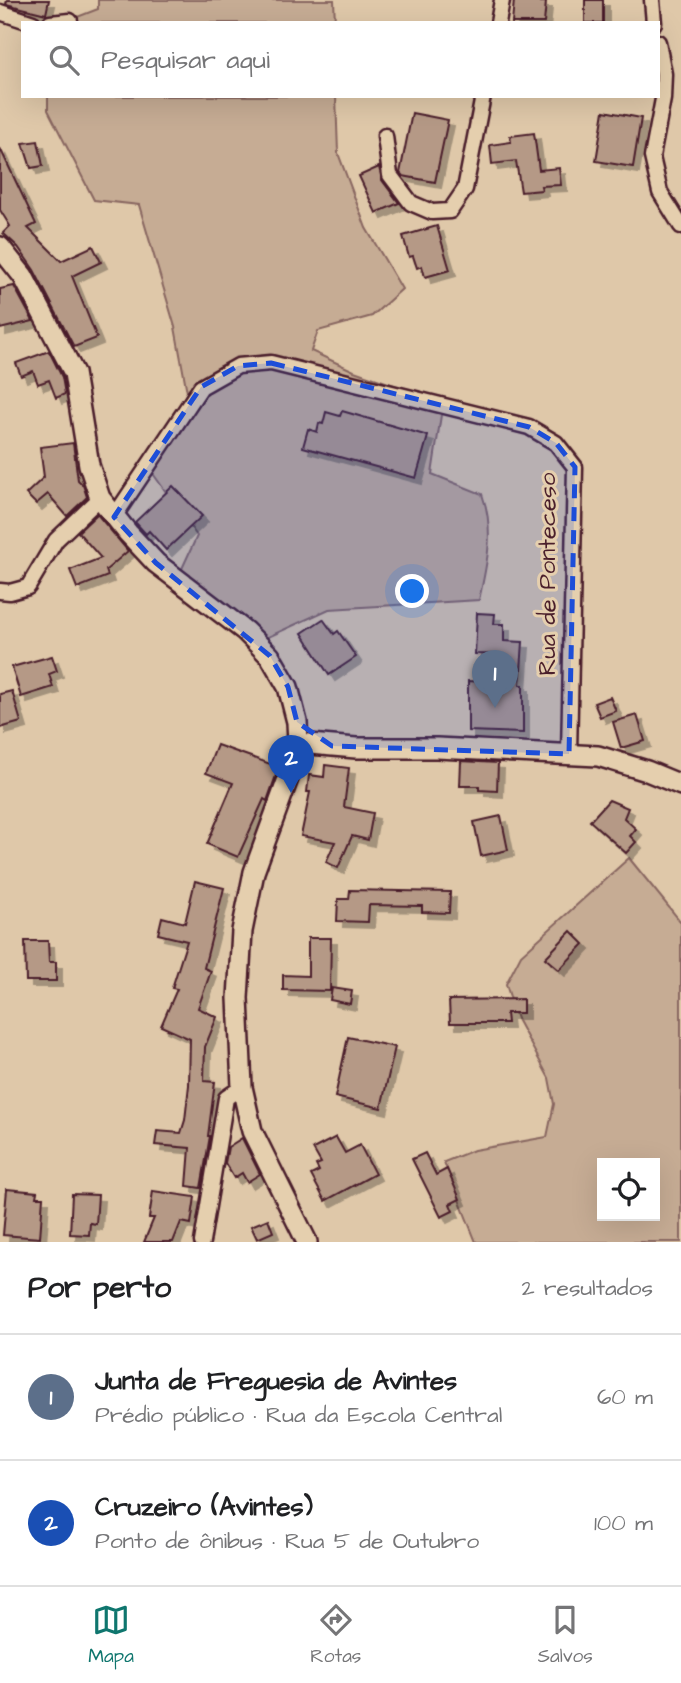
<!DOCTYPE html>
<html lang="pt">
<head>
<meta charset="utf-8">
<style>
  body { margin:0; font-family:"Architects Daughter",sans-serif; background:#f6f6f6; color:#202124 }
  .controls { position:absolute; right:21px; bottom:21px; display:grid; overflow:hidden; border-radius:0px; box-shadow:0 7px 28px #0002 }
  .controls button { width:63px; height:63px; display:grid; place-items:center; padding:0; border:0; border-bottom:2px solid #e0e0e0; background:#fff; color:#202124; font:35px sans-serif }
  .you { position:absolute; left:413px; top:592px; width:24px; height:24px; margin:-18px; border:5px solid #fff; border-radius:50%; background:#1a73e8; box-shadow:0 0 0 10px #1a73e833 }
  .badge { display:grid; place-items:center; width:46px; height:46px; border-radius:50%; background:#0f766e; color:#fff; font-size:23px; font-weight:700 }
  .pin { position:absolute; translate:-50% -58px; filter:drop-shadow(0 2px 4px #0008) }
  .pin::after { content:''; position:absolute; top:37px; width:24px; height:21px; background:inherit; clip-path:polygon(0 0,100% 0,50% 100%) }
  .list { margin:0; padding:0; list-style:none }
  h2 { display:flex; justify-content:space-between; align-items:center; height:91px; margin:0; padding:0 28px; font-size:30px }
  h2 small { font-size:23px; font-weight:400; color:#757577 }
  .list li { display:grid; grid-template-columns:46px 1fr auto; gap:21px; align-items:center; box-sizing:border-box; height:126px; padding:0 28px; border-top:2px solid #e0e0e0 }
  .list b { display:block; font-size:26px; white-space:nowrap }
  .list p { margin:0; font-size:23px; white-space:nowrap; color:#757577 }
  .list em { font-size:23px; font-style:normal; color:#757577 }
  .icon { flex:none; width:38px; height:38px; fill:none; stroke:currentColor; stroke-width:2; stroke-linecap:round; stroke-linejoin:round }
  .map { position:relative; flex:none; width:681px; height:1242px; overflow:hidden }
  .search { position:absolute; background:#fff; box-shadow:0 7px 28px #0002; left:21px; right:21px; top:21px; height:77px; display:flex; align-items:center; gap:18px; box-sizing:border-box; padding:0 24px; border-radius:0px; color:#757577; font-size:26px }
  .sheet { height:343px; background:#fff }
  nav { display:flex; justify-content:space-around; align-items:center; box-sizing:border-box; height:98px; border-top:2px solid #e0e0e0; background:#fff; font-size:19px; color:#757577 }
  nav a { display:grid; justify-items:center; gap:4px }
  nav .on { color:#0f766e }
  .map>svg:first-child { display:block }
  .green { fill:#c6ac94; stroke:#886660; stroke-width:2; fill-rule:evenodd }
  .building { fill:#b59986; stroke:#4a1f2b; stroke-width:2; filter:url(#shadow) }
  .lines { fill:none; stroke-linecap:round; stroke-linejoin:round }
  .street-casing { stroke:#4a1f2b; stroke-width:19 }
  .secondary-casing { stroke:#4a1f2b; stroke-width:24 }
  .street { stroke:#e5cfae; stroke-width:14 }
  .secondary { stroke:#e5cfae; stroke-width:19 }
  .marked { fill:#1d4ed8; fill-opacity:0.2; stroke:#1d4ed8; stroke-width:5; stroke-dasharray:14 9; stroke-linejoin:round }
  .labels { text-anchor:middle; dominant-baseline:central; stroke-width:6; stroke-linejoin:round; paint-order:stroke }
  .street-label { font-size:24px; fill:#4a1f2b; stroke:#e5cfae }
</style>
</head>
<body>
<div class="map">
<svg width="681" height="1242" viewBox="0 0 681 1242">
  <defs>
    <filter id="shadow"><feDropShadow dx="6" dy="6" stdDeviation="0" flood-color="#0004"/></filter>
  </defs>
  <rect width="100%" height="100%" fill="#dfc8a9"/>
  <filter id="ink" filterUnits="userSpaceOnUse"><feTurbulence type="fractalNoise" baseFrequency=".0143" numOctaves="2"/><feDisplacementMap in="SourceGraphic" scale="14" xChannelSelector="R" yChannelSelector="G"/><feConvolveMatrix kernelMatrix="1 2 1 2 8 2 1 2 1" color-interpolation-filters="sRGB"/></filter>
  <g filter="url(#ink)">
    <g class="green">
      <polygon points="98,0 334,0 335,23 68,23 72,19 98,9"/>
      <path d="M 48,96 L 336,96 L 338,153 L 366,228 L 402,289 L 372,316 L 318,331 L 311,351 L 354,371 L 443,402 L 432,474 L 482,494 C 495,529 487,565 479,600 L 329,609 L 266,638 L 180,573 L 197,536 L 149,468 L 187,392 L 175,327 L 139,205 L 94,200 L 48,110 Z"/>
      <path d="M 629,858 L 681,922 L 681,1242 L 476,1242 L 444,1162 L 474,1150 L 547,1137 L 554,1104 L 549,1078 L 517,1019 L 506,984 L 521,955 ZM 602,1163 L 655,1163 L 655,1216 L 602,1216 Z"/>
    </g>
    <g class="building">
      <polygon points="7,0 49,0 46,14 6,4"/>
      <polygon points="514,0 540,0 540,2 546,2 544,23 512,23"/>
      <rect x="585" y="0" width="18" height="23"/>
      <polygon points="604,111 641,118 633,167 596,161"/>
      <polygon points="412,113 448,120 435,182 403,176 400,173"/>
      <polygon points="534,133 539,170 559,168 561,185 541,186 542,190 521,192 516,161 492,164 490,145 511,142 510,136"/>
      <polygon points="38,141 43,166 31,168 23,143"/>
      <polygon points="0,148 36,224 28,228 61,261 93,246 101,262 72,276 97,338 74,347 34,270 18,247 3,233 10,226 0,210"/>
      <polygon points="379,167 382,180 399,203 376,213 359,176"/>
      <polygon points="437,226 450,270 425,277 422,266 417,268 413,256 409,257 403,236"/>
      <polygon points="14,286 33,321 0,329 0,289"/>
      <polygon points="49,351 62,377 65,394 56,398 49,380 38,384 33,371 21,376 16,363"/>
      <polygon points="342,411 428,436 416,478 303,447 308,429 317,432 319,423 323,424 326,412 340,416"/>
      <polygon points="73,443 78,480 83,485 87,497 67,516 48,494 36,504 26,494 44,477 40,447"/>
      <polygon points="173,486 202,516 166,550 149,531 146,534 135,522"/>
      <polygon points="97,514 128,551 106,570 108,576 77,588 70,570 101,558 78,532"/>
      <polygon points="477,613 495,614 494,624 504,624 504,641 523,642 520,685 523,685 523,733 468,731 468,681 502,683 503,655 475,654"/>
      <polygon points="323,619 334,634 338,631 356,657 329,675 302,633"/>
      <polygon points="52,656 57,671 49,674 53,687 21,697 12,667"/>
      <polygon points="12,691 21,722 0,728 0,694"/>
      <polygon points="610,697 616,711 600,717 594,703"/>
      <polygon points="637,715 645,741 621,748 613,722"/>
      <polygon points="217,745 279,767 267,801 264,799 238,857 207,844 233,783 206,773"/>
      <polygon points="461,761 498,763 497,791 479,790 479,786 460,786"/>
      <polygon points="325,765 349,768 344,807 373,813 368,840 352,836 338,868 326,862 335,842 301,836 310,792 307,792 309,775 324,777"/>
      <polygon points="609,800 628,808 624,818 636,829 630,836 636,842 626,853 590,821"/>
      <polygon points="501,816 508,850 481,856 474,822"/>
      <polygon points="195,881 224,888 204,968 211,971 198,1008 217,1017 205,1047 204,1081 215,1082 208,1136 210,1136 201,1188 187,1186 190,1148 155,1145 157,1131 181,1133 185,1120 189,1085 190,1039 161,1026 177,989 172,988 187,941 158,934 162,917 185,923"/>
      <polygon points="350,890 450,892 449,913 422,912 422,906 369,905 368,922 337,921 338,899 349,899"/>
      <polygon points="571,931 584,944 559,970 545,958"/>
      <polygon points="308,938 331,938 330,991 283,990 283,975 308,976"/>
      <polygon points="25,941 48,941 49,962 56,962 56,981 26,981"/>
      <polygon points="332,988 352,991 350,1004 330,1000"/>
      <polygon points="523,999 523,1013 506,1013 507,1023 450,1023 449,1000"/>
      <polygon points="348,1037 395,1047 381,1108 335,1097"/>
      <polygon points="336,1137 345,1153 360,1145 375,1174 325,1201 311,1175 319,1171 316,1165 321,1163 313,1149"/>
      <polygon points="242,1138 260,1174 247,1182 242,1173 234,1178 225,1163 228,1147"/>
      <polygon points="425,1153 436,1175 447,1169 460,1199 450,1204 453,1211 441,1217 412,1159"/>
      <polygon points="7,1189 37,1192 36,1197 43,1197 40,1238 3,1235"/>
      <polygon points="153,1191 195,1197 191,1224 181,1222 173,1242 144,1242 154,1218 149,1218"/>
      <polygon points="72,1194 98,1195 96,1224 90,1223 89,1235 70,1234"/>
      <polygon points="268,1219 273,1232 257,1239 251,1226"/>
    </g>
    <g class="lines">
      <defs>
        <g id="street">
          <polyline points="652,0 654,23"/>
          <polyline points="0,12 33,23"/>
          <polyline points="50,23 70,21"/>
          <polyline points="498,23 502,0"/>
          <polyline points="658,42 664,74 663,99 652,157 660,192 681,226"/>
          <polyline points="385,136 390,175 411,203 432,212 450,211 465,189 483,96"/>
          <polyline points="114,517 201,387 238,366 271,363 529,427 556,443 575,467 569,754"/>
          <polyline points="0,591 10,592 28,587 56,540 100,498"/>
          <polyline points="202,1242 226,1098 242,1087"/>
        </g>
        <g id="secondary">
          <polyline points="0,247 23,276 74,373 89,465 100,498 128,533 156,563 245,631 270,656 288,687 297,722 298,743 296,757 254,872 242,931 238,998 242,1087 252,1131 307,1242"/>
          <polyline points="298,743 356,748 437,748 598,756 647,771 681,785"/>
        </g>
      </defs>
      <use href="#street" class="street-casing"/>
      <use href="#secondary" class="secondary-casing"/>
      <use href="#street" class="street"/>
      <use href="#secondary" class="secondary"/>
    </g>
  </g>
  <path class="marked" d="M 271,363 L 529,427 L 556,443 L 575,467 L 569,754 L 332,746 L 297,722 L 288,687 L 270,656 L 156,563 L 114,517 L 201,387 L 238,366 Z"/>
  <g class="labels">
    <g class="street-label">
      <text transform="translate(548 574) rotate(-90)">Rua de Ponteceso</text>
    </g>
  </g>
</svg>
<div class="controls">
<button><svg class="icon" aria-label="locate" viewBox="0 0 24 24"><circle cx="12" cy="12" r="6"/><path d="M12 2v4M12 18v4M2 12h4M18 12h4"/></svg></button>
</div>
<div class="you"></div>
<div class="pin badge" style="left:495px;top:708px;background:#5c6f8a">1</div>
<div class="pin badge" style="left:291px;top:793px;background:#1a4fb4">2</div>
<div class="search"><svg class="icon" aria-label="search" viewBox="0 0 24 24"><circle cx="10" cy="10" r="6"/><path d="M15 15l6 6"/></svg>Pesquisar aqui</div>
</div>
<section class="sheet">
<h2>Por perto<small>2 resultados</small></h2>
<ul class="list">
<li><span class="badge" style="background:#5c6f8a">1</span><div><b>Junta de Freguesia de Avintes</b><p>Prédio público · Rua da Escola Central</p></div><em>60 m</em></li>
<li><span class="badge" style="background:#1a4fb4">2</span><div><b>Cruzeiro (Avintes)</b><p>Ponto de ônibus · Rua 5 de Outubro</p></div><em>100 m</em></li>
</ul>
</section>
<nav>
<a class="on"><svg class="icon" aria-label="map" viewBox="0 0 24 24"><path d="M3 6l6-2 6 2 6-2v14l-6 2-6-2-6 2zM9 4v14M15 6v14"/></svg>Mapa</a>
<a><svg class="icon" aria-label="directions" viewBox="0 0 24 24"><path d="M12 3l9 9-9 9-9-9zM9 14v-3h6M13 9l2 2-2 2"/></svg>Rotas</a>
<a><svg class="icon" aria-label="saved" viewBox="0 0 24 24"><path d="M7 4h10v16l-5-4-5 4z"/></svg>Salvos</a>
</nav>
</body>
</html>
